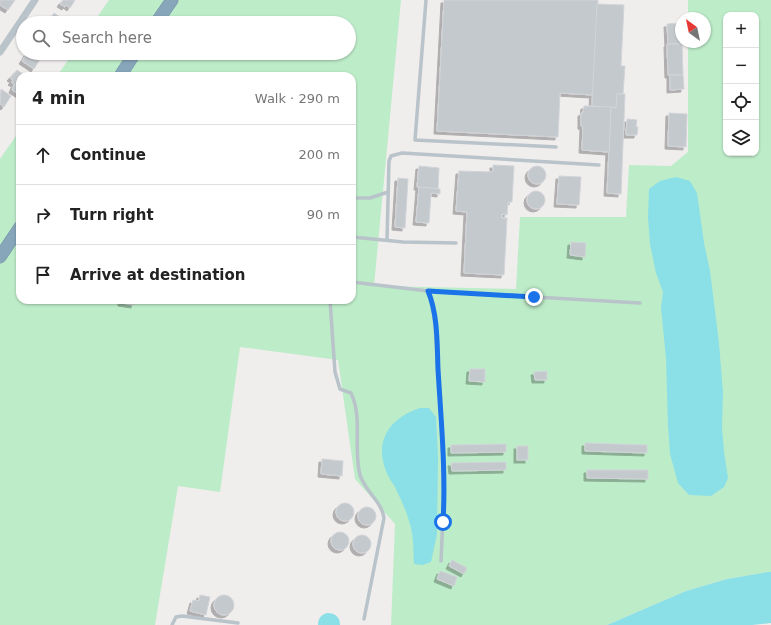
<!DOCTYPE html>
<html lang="en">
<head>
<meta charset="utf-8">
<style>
  body { margin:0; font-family:"DejaVu Sans",sans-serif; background:#f2f2f2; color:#222 }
  .controls { position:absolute; right:12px; top:12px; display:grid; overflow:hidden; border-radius:8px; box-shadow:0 1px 3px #0004 }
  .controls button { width:36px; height:36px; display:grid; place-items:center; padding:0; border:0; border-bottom:1px solid #e0e0e0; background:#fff; color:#222; font:20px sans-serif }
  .compass { position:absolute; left:675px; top:12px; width:36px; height:36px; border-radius:50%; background:#fff; box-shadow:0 1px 3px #0004; rotate:327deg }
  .stop { position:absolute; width:12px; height:12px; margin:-9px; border:3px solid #1a73e8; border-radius:50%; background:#fff }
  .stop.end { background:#1a73e8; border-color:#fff; box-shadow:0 1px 4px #0008 }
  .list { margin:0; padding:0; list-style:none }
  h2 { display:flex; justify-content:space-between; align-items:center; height:52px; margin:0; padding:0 16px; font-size:17px }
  h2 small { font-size:13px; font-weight:400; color:#767676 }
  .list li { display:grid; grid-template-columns:26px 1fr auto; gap:12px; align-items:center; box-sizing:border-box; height:60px; padding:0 16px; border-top:1px solid #e0e0e0 }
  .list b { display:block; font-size:15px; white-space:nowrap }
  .list em { font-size:13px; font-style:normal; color:#767676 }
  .icon { flex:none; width:22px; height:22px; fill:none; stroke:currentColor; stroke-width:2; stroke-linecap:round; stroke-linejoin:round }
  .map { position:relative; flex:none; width:771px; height:625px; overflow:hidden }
  .search { position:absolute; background:#fff; box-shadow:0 1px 3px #0004; left:16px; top:16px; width:340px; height:44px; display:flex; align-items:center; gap:10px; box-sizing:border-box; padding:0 14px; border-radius:22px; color:#767676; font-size:15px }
  .panel { position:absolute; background:#fff; box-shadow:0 1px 3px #0004; left:16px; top:72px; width:340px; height:232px; border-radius:12px }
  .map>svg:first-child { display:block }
  .green { fill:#bdecc9; fill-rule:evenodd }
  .water { fill:#8bdfe7 }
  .building { fill:#c4c9cd; stroke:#d1d4d8; filter:url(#shadow) }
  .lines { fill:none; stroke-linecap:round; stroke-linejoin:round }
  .highway-casing { stroke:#7291a6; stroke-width:13 }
  .lane { stroke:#b9c3ca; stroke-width:3.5 }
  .street { stroke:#b9c3ca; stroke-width:7 }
  .highway { stroke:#87a6ba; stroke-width:12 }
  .route { stroke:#1a73e8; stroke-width:5 }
</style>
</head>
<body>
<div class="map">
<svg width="771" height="625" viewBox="0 0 771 625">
  <defs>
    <filter id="shadow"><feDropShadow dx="-3" dy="3" stdDeviation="0" flood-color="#0004"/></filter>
  </defs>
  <rect width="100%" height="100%" fill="#f0eded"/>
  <path class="green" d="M 109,0 L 401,0 L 374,286 L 516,289 L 520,217 L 626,217 L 629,165 L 671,166 L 688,152 L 688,42 L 705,42 L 705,18 L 688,18 L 688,0 L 771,0 L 771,572 L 727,579 L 686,591 L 607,625 L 391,625 L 395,524 L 355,479 L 338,360 L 240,347 L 220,492 L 178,486 L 155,625 L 0,625 L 0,159 L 20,130 L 20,300 L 352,300 L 352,76 L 57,76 L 73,53 L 349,53 L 349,23 L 93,23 ZM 726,15 L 756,15 L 756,153 L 726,153 Z"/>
  <g class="water">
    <polygon points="676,177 690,181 697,193 704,243 710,271 719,343 723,393 722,427 724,452 728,478 724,487 711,496 689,495 678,483 670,454 668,425 666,358 661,308 663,292 656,273 650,244 648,217 649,189 660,181"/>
    <path d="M 420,408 L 429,408 L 436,417 L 438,458 L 437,534 L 431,562 L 423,565 L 414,564 C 413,549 414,535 409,521 C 406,509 400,498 395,487 C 392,482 388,477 386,471 C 374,440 390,418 420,408 Z"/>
    <polygon points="768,572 771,572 771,623 752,625 607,625 686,591 727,579"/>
    <path d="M 327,613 C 335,613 340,617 340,625 L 318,625 C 318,618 321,615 327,613 Z"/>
  </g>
  <g class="building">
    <polygon points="0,0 15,0 8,10 0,5"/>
    <polygon points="63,0 75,0 70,8 66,5 65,7 60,4"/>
    <polygon points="444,0 598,0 593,95 560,93 558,137 437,131"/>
    <polygon points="597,4 624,5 621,66 625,66 623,94 617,94 616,108 592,106"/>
    <polygon points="54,13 65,20 63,23 48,23"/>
    <polygon points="681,23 681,42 682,42 682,44 668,44 667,24"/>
    <polygon points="667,44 682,44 683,75 668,75"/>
    <polygon points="27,53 31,53 40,59 34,69 22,61"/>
    <polygon points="17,70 26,76 20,76 20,85 19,84 17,86 11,82 13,80 10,78"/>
    <polygon points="670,75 683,75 684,89 670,90"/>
    <polygon points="14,85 20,89 20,95 12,90"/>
    <polygon points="1,89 11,96 4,107 0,104"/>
    <polygon points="617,94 625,94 621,194 607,193 611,107 616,108"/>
    <polygon points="584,106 611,107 609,152 582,150 583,127 581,126 581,113 583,113"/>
    <polygon points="669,113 687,114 686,147 668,146"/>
    <polygon points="627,119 637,120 636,127 638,127 637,135 626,135"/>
    <polygon points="493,165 514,166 512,202 508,202 507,215 502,214 502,218 507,218 504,275 464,273 467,212 456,211 459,171 493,172"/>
    <circle cx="537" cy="175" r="9"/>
    <polygon points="419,166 439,168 438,189 417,187"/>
    <polygon points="559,176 581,177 579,205 557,204"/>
    <polygon points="398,178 408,179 405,228 395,227"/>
    <polygon points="419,187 440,189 440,194 431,193 429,223 416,222"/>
    <circle cx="536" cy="200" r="9"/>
    <polygon points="571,242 586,243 585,257 570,255"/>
    <polygon points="121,300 135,300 134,305 121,303"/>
    <polygon points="470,369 485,369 485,382 469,381"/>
    <polygon points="547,371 547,380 535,380 534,372"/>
    <polygon points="585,443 647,445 647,453 585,451"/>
    <polygon points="506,444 506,452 451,453 451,445"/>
    <rect x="517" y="446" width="11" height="14"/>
    <polygon points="322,459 343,461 342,476 321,474"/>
    <polygon points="506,462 506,470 452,471 451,463"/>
    <polygon points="587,470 648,470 648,479 587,478"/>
    <circle cx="345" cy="512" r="9"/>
    <circle cx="367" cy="516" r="9"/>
    <circle cx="340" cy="541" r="9"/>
    <circle cx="362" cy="544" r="9"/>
    <polygon points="452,560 467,568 464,574 449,566"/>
    <polygon points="440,571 457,577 454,586 437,579"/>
    <polygon points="200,595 210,597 206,615 190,611 193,600 199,601"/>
    <circle cx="224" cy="605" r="10"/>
  </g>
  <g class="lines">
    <defs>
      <g id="highway">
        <polyline points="156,23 172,0"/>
        <polyline points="120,76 135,53"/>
        <polyline points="0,257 20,227"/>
      </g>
    </defs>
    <use href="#highway" class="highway-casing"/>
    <g class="lane">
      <polyline points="426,0 415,140 556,147"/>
      <polyline points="352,198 370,198 388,192"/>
      <polyline points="352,237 403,242 456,243"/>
      <polyline points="387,240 389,161 391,156 402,153 599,165"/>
      <polyline points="352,282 428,291 640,303"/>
      <polyline points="428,291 432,300 435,326 442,434 444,495 441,561"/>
      <path d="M 330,300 L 335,372 L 340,389 L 351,393 C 363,418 353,449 360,475 C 365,491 382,502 384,518 L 364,619"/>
      <polyline points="172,625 176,617 182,616 238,623"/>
    </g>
    <polyline class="street" points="0,52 35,0"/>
    <use href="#highway" class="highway"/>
  </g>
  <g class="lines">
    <path class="route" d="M 443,522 C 446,471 441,420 438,369 C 437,344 438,315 428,291 L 534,297"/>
  </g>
</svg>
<div class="controls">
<button>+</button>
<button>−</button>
<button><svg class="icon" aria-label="locate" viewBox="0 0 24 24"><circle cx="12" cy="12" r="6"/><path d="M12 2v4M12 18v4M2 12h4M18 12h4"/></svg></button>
<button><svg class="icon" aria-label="layers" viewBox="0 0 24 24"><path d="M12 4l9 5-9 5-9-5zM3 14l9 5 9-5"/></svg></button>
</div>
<svg class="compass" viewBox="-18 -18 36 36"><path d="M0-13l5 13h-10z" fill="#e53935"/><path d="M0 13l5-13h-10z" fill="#767676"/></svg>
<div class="stop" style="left:443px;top:522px"></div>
<div class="stop end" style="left:534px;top:297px"></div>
<div class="search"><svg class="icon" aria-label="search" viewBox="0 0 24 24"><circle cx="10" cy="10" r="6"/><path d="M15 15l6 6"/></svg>Search here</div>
<section class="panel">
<h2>4 min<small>Walk · 290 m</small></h2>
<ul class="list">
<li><svg class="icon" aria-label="ahead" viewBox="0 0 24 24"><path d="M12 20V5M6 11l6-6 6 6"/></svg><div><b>Continue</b></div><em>200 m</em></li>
<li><svg class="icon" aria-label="right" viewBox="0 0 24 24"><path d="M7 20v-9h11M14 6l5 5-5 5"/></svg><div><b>Turn right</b></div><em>90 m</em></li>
<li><svg class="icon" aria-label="arrive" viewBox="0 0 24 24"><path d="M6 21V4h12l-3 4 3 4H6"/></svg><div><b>Arrive at destination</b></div></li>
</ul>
</section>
</div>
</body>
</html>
